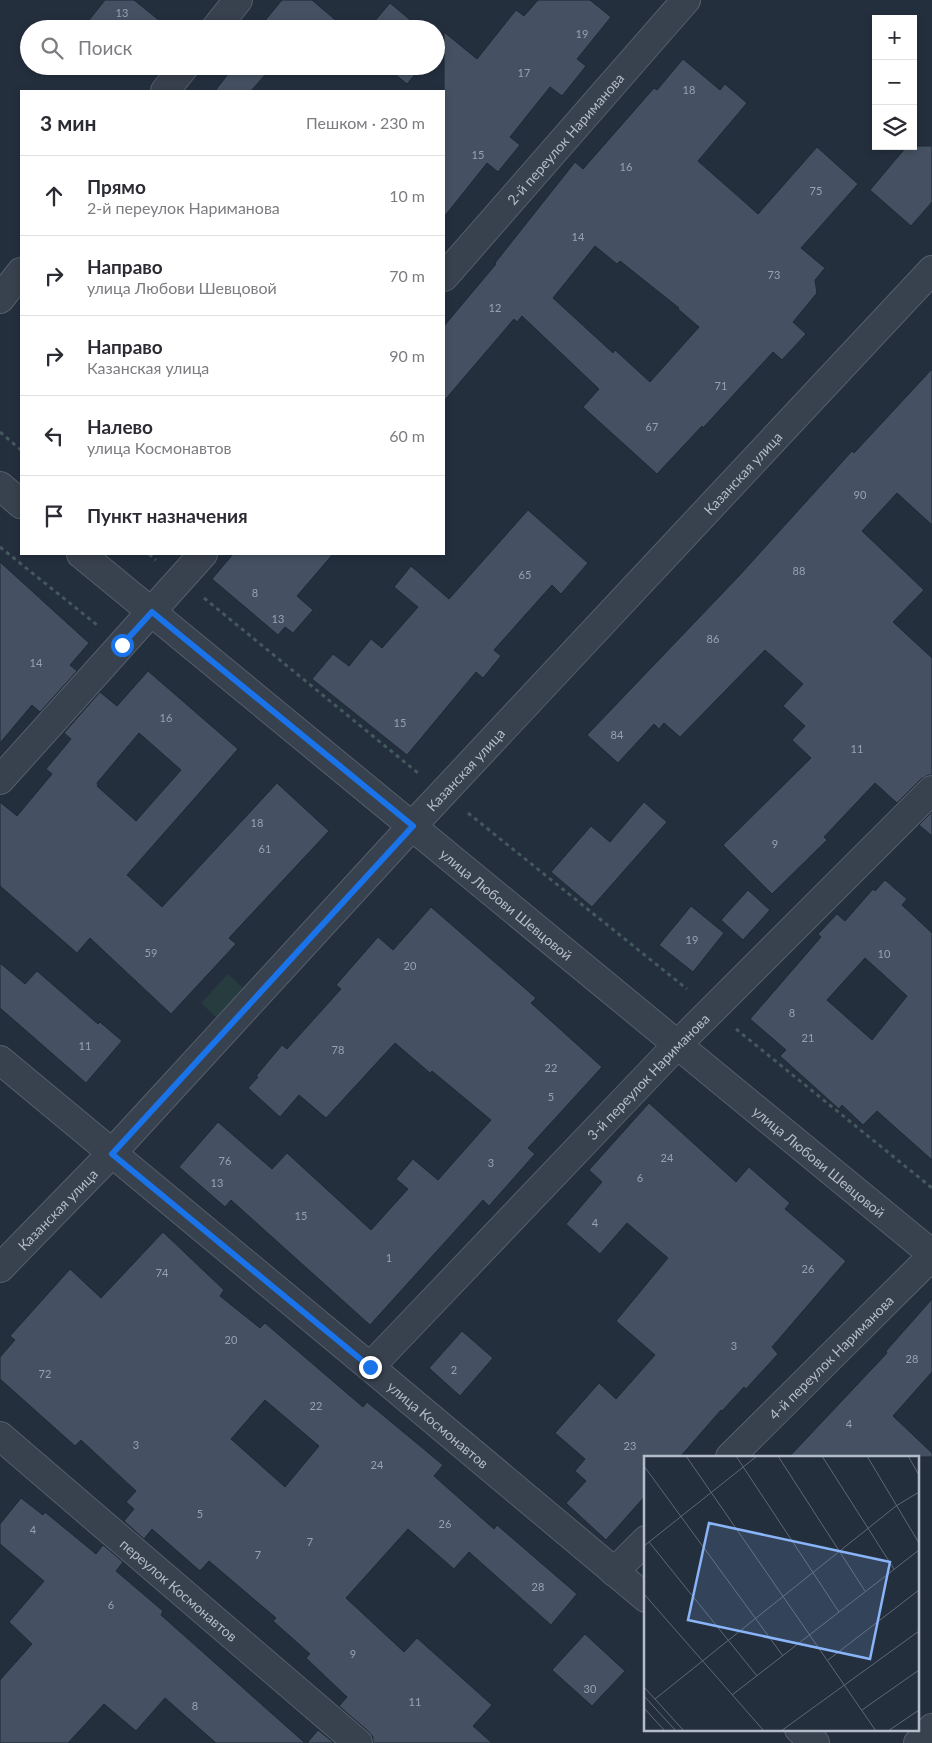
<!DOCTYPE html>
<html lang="ru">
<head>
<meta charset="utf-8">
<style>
  body { margin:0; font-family:Lato,sans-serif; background:#f7f7f7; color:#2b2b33 }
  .controls { position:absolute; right:15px; top:15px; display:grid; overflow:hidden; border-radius:0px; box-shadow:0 2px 8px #0003 }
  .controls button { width:45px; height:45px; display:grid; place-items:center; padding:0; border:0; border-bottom:1px solid #e1e1e2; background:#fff; color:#2b2b33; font:25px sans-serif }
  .stop { position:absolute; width:15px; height:15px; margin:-11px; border:4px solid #1a73e8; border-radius:50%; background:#fff }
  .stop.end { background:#1a73e8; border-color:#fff; box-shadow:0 1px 5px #0008 }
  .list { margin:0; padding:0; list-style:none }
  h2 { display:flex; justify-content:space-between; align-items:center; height:65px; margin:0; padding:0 20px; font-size:21px }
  h2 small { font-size:16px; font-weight:400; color:#7c7c81 }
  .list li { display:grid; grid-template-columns:32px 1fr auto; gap:15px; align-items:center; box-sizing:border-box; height:80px; padding:0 20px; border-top:1px solid #e1e1e2 }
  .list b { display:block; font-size:19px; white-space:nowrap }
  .list p { margin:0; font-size:16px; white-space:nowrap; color:#7c7c81 }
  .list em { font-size:16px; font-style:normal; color:#7c7c81 }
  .icon { flex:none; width:28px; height:28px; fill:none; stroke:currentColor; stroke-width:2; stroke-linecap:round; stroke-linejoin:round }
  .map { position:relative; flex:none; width:932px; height:1743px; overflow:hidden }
  .search { position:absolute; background:#fff; box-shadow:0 2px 8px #0003; left:20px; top:20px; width:425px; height:55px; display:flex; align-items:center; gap:12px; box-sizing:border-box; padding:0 18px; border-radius:28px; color:#7c7c81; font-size:19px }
  .panel { position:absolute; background:#fff; box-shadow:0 2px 8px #0003; left:20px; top:90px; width:425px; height:465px; border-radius:0px }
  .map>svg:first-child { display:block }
  .green { fill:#263c3f }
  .building { fill:#455162; stroke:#1f2835; fill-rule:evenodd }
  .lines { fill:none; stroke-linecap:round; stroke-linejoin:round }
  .minor-casing { stroke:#565f6c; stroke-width:30 }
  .path { stroke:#44595c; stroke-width:3; stroke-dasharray:4 4; stroke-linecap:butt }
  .minor { stroke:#38414e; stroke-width:28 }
  .route { stroke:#1a73e8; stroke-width:6 }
  .labels { text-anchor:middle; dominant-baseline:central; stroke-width:4.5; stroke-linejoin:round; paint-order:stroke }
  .number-label { font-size:11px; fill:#98a1af }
  .street-label { font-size:14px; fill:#b4bcc9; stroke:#1d2633 }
  .inset-road { fill:none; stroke:#5e6776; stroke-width:1 }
  .view { fill:#8ab4f8; fill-opacity:0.15; stroke:#8ab4f8; stroke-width:2.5 }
  .inset-edge { fill:none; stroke:#b4bcc9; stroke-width:2.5 }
</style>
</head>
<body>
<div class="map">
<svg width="932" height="1743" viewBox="0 0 932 1743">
  <rect width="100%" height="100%" fill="#242f3e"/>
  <polygon class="green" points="228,974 244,989 217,1018 201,1003"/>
  <g class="building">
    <polygon points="105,0 134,0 170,29 82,29"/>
    <polygon points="282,0 312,0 346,29 258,29"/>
    <polygon points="538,0 590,0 611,17 577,59 586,66 562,96 550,87 510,137 520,145 498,172 487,163 444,217 444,32 477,59 516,10 524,16"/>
    <polygon points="390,3 421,29 368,29"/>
    <path d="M 683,59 L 720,90 L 725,84 L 747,103 L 698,161 L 758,214 L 817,147 L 858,184 L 801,248 L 825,268 L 815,280 L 817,293 L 793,322 L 806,334 L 782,360 L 773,352 L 703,428 L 702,426 L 657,474 L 583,407 L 599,389 L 522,316 L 517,322 L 514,319 L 444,401 L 444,326 L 496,264 L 495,263 L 575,162 L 583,169 L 654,88 L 657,90 ZM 595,246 L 617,264 L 620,261 L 679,308 L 678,309 L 699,327 L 650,382 L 615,350 L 613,353 L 553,298 Z"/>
    <polygon points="234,66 273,66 251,91 215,91"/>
    <polygon points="385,66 422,66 407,84"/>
    <polygon points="907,146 932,146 932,202 911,226 870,190"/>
    <polygon points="932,369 932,525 897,493 862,531 924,590 893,622 932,658 932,775 928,775 921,779 897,803 875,783 824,837 827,840 772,894 723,845 811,758 792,740 805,726 783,706 803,684 765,650 680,737 664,723 659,729 654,724 618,763 587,735 738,577 852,451 854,453"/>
    <polygon points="528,510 588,563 561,594 552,585 494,650 501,656 483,678 476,672 407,755 312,679 333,654 349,666 371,639 382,648 418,607 394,587 411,566 449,599"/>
    <polygon points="233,554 333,554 297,596 313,610 293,633 285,627 278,635 212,579"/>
    <polygon points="0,562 89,643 70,665 77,671 40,712 32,705 0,743"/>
    <path d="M 148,671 L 238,749 L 127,875 L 162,907 L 277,783 L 329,831 L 229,938 L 236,944 L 171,1014 L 90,938 L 77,953 L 0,886 L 0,802 L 17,816 L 52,774 L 46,769 L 71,739 L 64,733 L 100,692 L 117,706 ZM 139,733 L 181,770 L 136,821 L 97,786 L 98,785 L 97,783 Z"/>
    <polygon points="644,802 667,822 592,907 551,872 591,826 610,842"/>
    <polygon points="932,812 932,836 919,825"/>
    <path d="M 885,880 L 907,899 L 902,905 L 932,933 L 932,1160 L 877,1111 L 863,1125 L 842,1105 L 839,1109 L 780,1056 L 786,1050 L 750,1019 L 821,937 L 818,934 L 837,914 L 845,921 L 873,889 L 875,891 ZM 865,958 L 907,996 L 872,1040 L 827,1000 Z"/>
    <polygon points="748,890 770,910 743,940 721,920"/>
    <polygon points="691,906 724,933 693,972 659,945"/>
    <polygon points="431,907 536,998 531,1003 602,1067 528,1148 535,1154 489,1206 483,1200 370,1325 231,1200 225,1207 179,1167 218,1122 272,1169 287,1153 371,1230 408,1189 396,1179 413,1159 438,1180 491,1120 432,1071 430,1073 395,1043 326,1118 299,1095 280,1117 248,1088 258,1077 256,1076 282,1045 287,1049 341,989 336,985 378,937 393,950"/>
    <polygon points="0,963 25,984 37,971 98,1024 100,1022 122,1041 86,1083 0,1008"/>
    <polygon points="649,1103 736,1182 749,1167 790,1203 785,1209 846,1261 772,1347 778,1354 746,1389 744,1387 722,1411 721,1410 680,1457 646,1457 646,1495 606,1540 566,1503 586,1481 575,1471 585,1459 555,1433 599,1383 616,1399 655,1355 616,1321 668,1258 627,1223 600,1254 566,1224 602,1182 589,1170"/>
    <path d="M 163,1232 L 224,1290 L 220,1296 L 260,1328 L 265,1323 L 363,1407 L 367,1402 L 443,1465 L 434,1476 L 494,1529 L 497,1525 L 577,1594 L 551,1625 L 469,1552 L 454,1569 L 408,1529 L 346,1598 L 404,1652 L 417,1638 L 492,1705 L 473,1726 L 492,1743 L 373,1743 L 373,1737 L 368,1731 L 339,1706 L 347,1697 L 306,1658 L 310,1654 L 273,1621 L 276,1618 L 209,1561 L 200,1571 L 152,1529 L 144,1539 L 124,1521 L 134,1509 L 126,1502 L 136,1491 L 81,1440 L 75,1446 L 0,1379 L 0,1357 L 15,1340 L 10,1336 L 70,1269 L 101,1298 ZM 265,1400 L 319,1446 L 285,1487 L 231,1439 Z"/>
    <polygon points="932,1299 932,1372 893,1416 932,1453 932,1457 789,1457 887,1353 886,1351"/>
    <polygon points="462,1331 493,1358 460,1396 429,1368"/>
    <polygon points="21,1498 43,1515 45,1512 96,1554 103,1545 123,1562 116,1571 163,1611 161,1615 305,1743 216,1743 165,1698 136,1731 104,1704 68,1743 0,1743 0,1680 32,1644 9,1622 44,1581 0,1544 0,1524"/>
    <polygon points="585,1634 625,1671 592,1706 552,1670"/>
    <polygon points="318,1730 334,1743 307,1743"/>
  </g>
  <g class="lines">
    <defs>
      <g id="minor">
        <polyline points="215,29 238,0"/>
        <polyline points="165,91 185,66"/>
        <path id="s1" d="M 444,277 L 686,0"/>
        <polyline points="0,299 21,272"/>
        <polyline points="0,486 21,504"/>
        <path id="s2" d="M 81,554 L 932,1254"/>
        <polyline points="0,780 203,554"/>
        <path id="s3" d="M 0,1060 L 370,1367 L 646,1598"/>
        <path id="s4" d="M 0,1268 L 111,1154 L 413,825 L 932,270"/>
        <path id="s5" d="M 370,1367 L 678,1044 L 932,790"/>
        <path id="s6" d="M 0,1436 L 358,1743"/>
        <path id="s7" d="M 730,1457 L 932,1256"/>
        <polyline points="614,1572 646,1540"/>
        <polyline points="799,1729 815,1743"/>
        <polyline points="918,1743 932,1728"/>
      </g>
    </defs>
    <use href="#minor" class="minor-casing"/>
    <g class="path">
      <polyline points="0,432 21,450"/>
      <polyline points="0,547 97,625"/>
      <polyline points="149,554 156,560"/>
      <polyline points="204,598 418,773"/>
      <polyline points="468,813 687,989"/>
      <polyline points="736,1029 932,1188"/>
    </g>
    <use href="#minor" class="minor"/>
  </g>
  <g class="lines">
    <polyline class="route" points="122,645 152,612 413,826 112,1154 370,1367"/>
  </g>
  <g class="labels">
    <g class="number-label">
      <text x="122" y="12">13</text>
      <text x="582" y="33">19</text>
      <text x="524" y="72">17</text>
      <text x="689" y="89">18</text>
      <text x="478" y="154">15</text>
      <text x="626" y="166">16</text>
      <text x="816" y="190">75</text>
      <text x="578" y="236">14</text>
      <text x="774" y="274">73</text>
      <text x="495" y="307">12</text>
      <text x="721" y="385">71</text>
      <text x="652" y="426">67</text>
      <text x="860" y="494">90</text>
      <text x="799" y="570">88</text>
      <text x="525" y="574">65</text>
      <text x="255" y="592">8</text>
      <text x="278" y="618">13</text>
      <text x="713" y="638">86</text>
      <text x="36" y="662">14</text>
      <text x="166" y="717">16</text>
      <text x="400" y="722">15</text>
      <text x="617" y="734">84</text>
      <text x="857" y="748">11</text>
      <text x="257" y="822">18</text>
      <text x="775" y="843">9</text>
      <text x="265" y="848">61</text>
      <text x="692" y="939">19</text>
      <text x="151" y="952">59</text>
      <text x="884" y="953">10</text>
      <text x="410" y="965">20</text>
      <text x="792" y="1012">8</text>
      <text x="808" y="1037">21</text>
      <text x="85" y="1045">11</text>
      <text x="338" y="1049">78</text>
      <text x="551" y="1067">22</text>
      <text x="551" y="1096">5</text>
      <text x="667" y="1157">24</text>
      <text x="225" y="1160">76</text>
      <text x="491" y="1162">3</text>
      <text x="640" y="1177">6</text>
      <text x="217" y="1182">13</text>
      <text x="301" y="1215">15</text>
      <text x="595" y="1222">4</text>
      <text x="389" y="1257">1</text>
      <text x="808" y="1268">26</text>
      <text x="162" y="1272">74</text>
      <text x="231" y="1339">20</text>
      <text x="734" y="1345">3</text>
      <text x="912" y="1358">28</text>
      <text x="454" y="1369">2</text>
      <text x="45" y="1373">72</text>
      <text x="316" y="1405">22</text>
      <text x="849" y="1423">4</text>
      <text x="136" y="1444">3</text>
      <text x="630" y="1445">23</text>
      <text x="377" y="1464">24</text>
      <text x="200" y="1513">5</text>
      <text x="445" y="1523">26</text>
      <text x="33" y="1529">4</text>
      <text x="310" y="1541">7</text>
      <text x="258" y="1554">7</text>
      <text x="538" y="1586">28</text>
      <text x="111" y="1604">6</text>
      <text x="353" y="1653">9</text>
      <text x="590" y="1688">30</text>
      <text x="415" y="1701">11</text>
      <text x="195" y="1705">8</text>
    </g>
    <g class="street-label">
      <text stroke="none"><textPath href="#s1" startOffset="184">2-й переулок Нариманова</textPath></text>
      <text stroke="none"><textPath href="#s4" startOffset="1088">Казанская улица</textPath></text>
      <text stroke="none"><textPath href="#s4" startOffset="682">Казанская улица</textPath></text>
      <text stroke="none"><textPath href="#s2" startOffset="551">улица Любови Шевцовой</textPath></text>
      <text stroke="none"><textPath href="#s5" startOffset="402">3-й переулок Нариманова</textPath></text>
      <text stroke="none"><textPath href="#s2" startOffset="956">улица Любови Шевцовой</textPath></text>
      <text stroke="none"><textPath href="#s4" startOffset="82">Казанская улица</textPath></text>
      <text stroke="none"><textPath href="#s7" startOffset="142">4-й переулок Нариманова</textPath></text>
      <text stroke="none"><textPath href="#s3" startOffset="570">улица Космонавтов</textPath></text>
      <text stroke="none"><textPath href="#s6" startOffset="236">переулок Космонавтов</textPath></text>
    </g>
  </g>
  <g transform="translate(644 1456)">
    <rect width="275" height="275" fill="#242f3e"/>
    <path class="inset-road" d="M 42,0 L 232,275M 92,0 L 195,156M 134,0 L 221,135M 178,0 L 250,113M 223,0 L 275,87M 264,0 L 275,19M 0,10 L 139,200M 5,86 L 113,220M 0,90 L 113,0M 0,138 L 120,275M 184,204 L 275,134M 0,231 L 40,275M 88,239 L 275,94M 0,240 L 32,275M 11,243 L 252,50 L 275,36M 0,252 L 21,275M 218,254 L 275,214M 137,275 L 275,175M 244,275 L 275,254"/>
    <path class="view" d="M 65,67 L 246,106 L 226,203 L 44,164 Z"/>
    <rect width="275" height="275" class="inset-edge"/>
  </g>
</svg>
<div class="controls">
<button>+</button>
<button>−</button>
<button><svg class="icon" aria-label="layers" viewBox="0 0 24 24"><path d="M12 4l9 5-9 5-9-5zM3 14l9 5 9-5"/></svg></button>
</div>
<div class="stop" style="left:122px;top:645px"></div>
<div class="stop end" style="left:370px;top:1367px"></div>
<div class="search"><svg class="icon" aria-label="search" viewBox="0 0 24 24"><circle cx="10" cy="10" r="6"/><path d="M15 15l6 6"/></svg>Поиск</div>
<section class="panel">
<h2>3 мин<small>Пешком · 230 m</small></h2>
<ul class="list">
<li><svg class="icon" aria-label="ahead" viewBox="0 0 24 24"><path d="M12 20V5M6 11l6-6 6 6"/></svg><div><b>Прямо</b><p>2-й переулок Нариманова</p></div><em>10 m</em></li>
<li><svg class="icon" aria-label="right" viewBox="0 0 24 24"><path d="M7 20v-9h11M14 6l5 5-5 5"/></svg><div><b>Направо</b><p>улица Любови Шевцовой</p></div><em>70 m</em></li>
<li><svg class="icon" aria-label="right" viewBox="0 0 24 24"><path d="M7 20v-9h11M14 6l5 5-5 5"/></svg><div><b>Направо</b><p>Казанская улица</p></div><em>90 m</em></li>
<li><svg class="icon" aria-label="left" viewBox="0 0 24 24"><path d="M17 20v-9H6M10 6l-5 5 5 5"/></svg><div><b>Налево</b><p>улица Космонавтов</p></div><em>60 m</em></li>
<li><svg class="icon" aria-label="arrive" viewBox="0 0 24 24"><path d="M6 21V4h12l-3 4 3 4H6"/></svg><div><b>Пункт назначения</b></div></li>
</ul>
</section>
</div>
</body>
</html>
